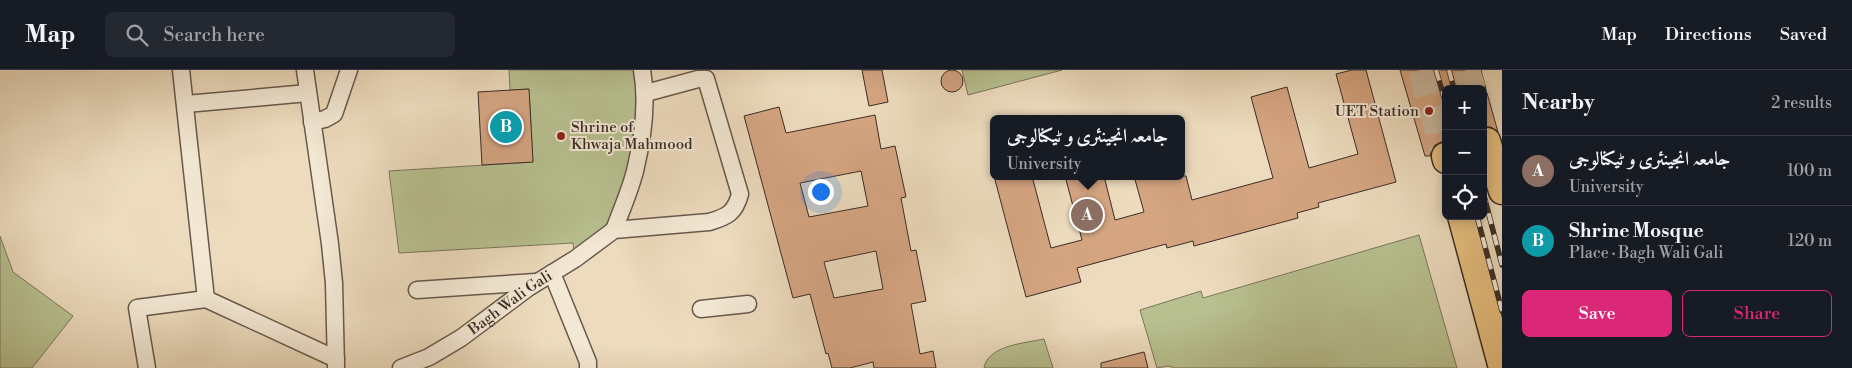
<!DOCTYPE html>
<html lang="en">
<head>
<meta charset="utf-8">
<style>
  body { margin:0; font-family:"Libre Bodoni",Amiri,serif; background:#242831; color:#f1f3f6 }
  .controls { position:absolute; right:15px; top:15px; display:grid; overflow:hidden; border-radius:8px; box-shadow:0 2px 12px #0003 }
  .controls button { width:45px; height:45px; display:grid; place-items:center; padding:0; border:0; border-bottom:1px solid #363941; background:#171b24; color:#f1f3f6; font:25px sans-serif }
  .you { position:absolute; left:820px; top:121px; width:18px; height:18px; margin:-12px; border:4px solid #fff; border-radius:50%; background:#1a73e8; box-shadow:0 0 0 8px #1a73e833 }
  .badge { display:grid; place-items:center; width:32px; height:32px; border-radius:50%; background:#db2777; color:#fff; font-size:16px; font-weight:700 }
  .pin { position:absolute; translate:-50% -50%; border:2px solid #fff; box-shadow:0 1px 5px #0006 }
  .popup { position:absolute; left:990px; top:45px; width:195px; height:65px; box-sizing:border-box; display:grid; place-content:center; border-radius:8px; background:#171b24; filter:drop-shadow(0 1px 4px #0005); font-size:16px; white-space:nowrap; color:#9ea1a6 }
  .popup b { font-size:19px; color:#f1f3f6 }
  .popup::after { content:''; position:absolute; left:50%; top:100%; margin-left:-10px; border:10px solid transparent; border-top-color:#171b24 }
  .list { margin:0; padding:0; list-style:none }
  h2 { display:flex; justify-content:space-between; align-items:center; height:65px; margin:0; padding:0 20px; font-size:21px }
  h2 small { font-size:16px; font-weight:400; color:#9ea1a6 }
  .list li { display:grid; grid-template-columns:32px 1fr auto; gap:15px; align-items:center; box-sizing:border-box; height:70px; padding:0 20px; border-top:1px solid #363941 }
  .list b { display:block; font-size:19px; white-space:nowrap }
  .list p { margin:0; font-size:16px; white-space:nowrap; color:#9ea1a6 }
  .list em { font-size:16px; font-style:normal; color:#9ea1a6 }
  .actions { display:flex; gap:10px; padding:15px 20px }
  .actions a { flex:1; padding:11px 0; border:1px solid #db2777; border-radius:8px; text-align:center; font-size:18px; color:#db2777 }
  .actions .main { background:#db2777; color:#fff }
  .icon { flex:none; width:28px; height:28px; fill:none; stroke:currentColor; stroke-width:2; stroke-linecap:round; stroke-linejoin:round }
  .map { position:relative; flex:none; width:1502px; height:298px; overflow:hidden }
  header { display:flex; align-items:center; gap:30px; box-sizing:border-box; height:70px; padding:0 25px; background:#171b24; border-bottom:1px solid #363941 }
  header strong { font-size:24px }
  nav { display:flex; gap:28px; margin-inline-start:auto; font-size:18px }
  .search { width:350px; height:45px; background:#242831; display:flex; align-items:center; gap:12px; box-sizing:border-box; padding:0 18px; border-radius:8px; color:#9ea1a6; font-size:19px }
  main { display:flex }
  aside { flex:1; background:#171b24 }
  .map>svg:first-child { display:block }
  .green { fill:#b8c090; stroke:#7a765c }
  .building { fill:#d5a582; stroke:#3b2c27; fill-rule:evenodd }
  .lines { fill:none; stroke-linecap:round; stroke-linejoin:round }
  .primary-tunnel { stroke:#c9b89f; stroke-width:26; stroke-dasharray:26 13; stroke-linecap:butt }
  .street-casing { stroke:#67584c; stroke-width:19 }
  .primary-casing { stroke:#3b2c27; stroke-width:29 }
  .street { stroke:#f3e8d4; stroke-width:16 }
  .primary { stroke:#e6be7e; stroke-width:26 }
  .rail-casing { stroke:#3b2c27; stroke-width:5.5 }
  .rail { stroke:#f3e8d4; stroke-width:4; stroke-dasharray:11; stroke-linecap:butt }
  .poi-dot { fill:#8f2418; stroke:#f3e8d4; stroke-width:2 }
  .labels { text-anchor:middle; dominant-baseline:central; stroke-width:4; stroke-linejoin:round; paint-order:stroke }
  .poi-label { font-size:15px; fill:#3b2c27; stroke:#f3e8d4; text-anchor:end }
  .street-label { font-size:15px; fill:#3b2c27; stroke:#f3e8d4 }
</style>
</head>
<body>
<header>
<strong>Map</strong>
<div class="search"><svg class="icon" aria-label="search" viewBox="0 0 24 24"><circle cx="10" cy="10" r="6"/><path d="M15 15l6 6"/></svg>Search here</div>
<nav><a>Map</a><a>Directions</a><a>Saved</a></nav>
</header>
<main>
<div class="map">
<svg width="1502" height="298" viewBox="0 0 1502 298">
  <rect width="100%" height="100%" fill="#ecdbbd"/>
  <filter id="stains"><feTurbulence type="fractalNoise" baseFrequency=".004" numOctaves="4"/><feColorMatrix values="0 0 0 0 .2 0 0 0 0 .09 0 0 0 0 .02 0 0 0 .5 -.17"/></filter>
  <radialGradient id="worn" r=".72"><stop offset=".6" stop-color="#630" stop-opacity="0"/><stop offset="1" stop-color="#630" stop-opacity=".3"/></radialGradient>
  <g class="green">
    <polygon points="509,0 642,0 646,23 614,160 575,189 573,173 399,183 389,101 533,92 529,19 510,20"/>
    <polygon points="962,0 1062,0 968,25"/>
    <polygon points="1419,165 1457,298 1175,298 1168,296 1157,298 1140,240 1201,221 1203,228"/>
    <polygon points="0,166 13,202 73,246 32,298 0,298"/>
    <path d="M 1044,269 L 1053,298 L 984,298 C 988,275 1026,273 1044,269 Z"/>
  </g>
  <g class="building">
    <circle cx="952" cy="11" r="11"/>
    <polygon points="862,0 882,0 888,32 869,36"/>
    <polygon points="1352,0 1366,0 1396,112 1318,133 1319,137 1297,143 1298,148 1194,176 1193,171 1167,178 1166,174 1077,198 1081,212 1026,227 994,106 1032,106 1051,178 1082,170 1065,106 1104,106 1115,150 1144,142 1134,106 1186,106 1192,130 1273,108 1251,27 1287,17 1309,98 1358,84 1336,4"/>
    <polygon points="1400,0 1481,0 1486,19 1446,19 1446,71 1441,72 1435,75 1431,81 1430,86 1425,86"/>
    <polygon points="529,19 533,92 482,95 478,22"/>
    <polygon points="1483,23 1487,23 1498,62 1491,57 1483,57"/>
    <path d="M 779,37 L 786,63 L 875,45 L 881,79 L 895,76 L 906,127 L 901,128 L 911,181 L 916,180 L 926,231 L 911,234 L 920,284 L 933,281 L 936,298 L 874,298 L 873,292 L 850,298 L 832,298 L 828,283 L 826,284 L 810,224 L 793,228 L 744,46 ZM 861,101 L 868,136 L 809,147 L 800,113 ZM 876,181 L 883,219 L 834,228 L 824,192 Z"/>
    <polygon points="1144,282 1148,298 1101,298 1101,293"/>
  </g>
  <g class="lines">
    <g class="primary-tunnel">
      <polyline points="1421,0 1445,86"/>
      <polyline points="1467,0 1473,19"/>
    </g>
    <defs>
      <g id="street">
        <polyline points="181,0 206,229"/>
        <polyline points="305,0 330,174 334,213 336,298"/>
        <polyline points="186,34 308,23"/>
        <polyline points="312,52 325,49 334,44 349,0"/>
        <path d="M 614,160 C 621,141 630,121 635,101 C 643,68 648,33 642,0"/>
        <polyline points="552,203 588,292 588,298"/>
        <polyline points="417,220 536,212"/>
        <polyline points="701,239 748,234"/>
        <polyline points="147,298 137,238 206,229 336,289"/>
        <path id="s1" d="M 401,298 L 429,287 L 461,268 L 528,218 L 575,189 L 614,160 L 709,152 C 727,147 735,143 740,124 L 706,9 L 698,9 L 646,23"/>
      </g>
      <g id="primary">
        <polyline points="1487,71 1502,121"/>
        <polyline points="1445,86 1446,90"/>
        <polyline points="1461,146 1502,298"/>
      </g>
    </defs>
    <use href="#street" class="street-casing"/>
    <use href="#primary" class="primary-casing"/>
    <use href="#street" class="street"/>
    <use href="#primary" class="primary"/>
    <defs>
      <g id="rail">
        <polyline points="1436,0 1446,34"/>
        <polyline points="1449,0 1454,19"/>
        <polyline points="1483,122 1502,195"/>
        <polyline points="1477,146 1502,241"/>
      </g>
    </defs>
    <use href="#rail" class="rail-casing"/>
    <use href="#rail" class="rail"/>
  </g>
  <g class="poi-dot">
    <circle cx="1429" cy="41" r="5"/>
    <circle cx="561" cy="66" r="5"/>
  </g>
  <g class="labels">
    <g class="poi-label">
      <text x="1419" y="41">UET Station</text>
      <text x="571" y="57" text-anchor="start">Shrine of<tspan x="571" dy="17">Khwaja Mahmood</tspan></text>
    </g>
    <g class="street-label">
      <text stroke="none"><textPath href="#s1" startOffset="128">Bagh Wali Gali</textPath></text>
    </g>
  </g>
  <rect width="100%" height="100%" filter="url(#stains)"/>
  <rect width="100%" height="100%" fill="url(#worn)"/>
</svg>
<div class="controls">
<button>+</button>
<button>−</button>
<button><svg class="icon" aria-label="locate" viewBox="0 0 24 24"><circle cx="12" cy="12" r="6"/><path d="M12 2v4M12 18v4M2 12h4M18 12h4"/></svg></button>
</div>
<div class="you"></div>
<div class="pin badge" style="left:1087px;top:145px;background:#8d6e63">A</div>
<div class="popup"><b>جامعہ انجینئری و ٹیکنالوجی</b>University</div>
<div class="pin badge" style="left:506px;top:57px;background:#0f9aa8">B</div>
</div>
<aside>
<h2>Nearby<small>2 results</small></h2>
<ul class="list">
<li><span class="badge" style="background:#8d6e63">A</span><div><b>جامعہ انجینئری و ٹیکنالوجی</b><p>University</p></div><em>100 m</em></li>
<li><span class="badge" style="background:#0f9aa8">B</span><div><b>Shrine Mosque</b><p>Place · Bagh Wali Gali</p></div><em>120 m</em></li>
</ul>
<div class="actions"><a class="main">Save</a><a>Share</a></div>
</aside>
</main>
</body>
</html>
